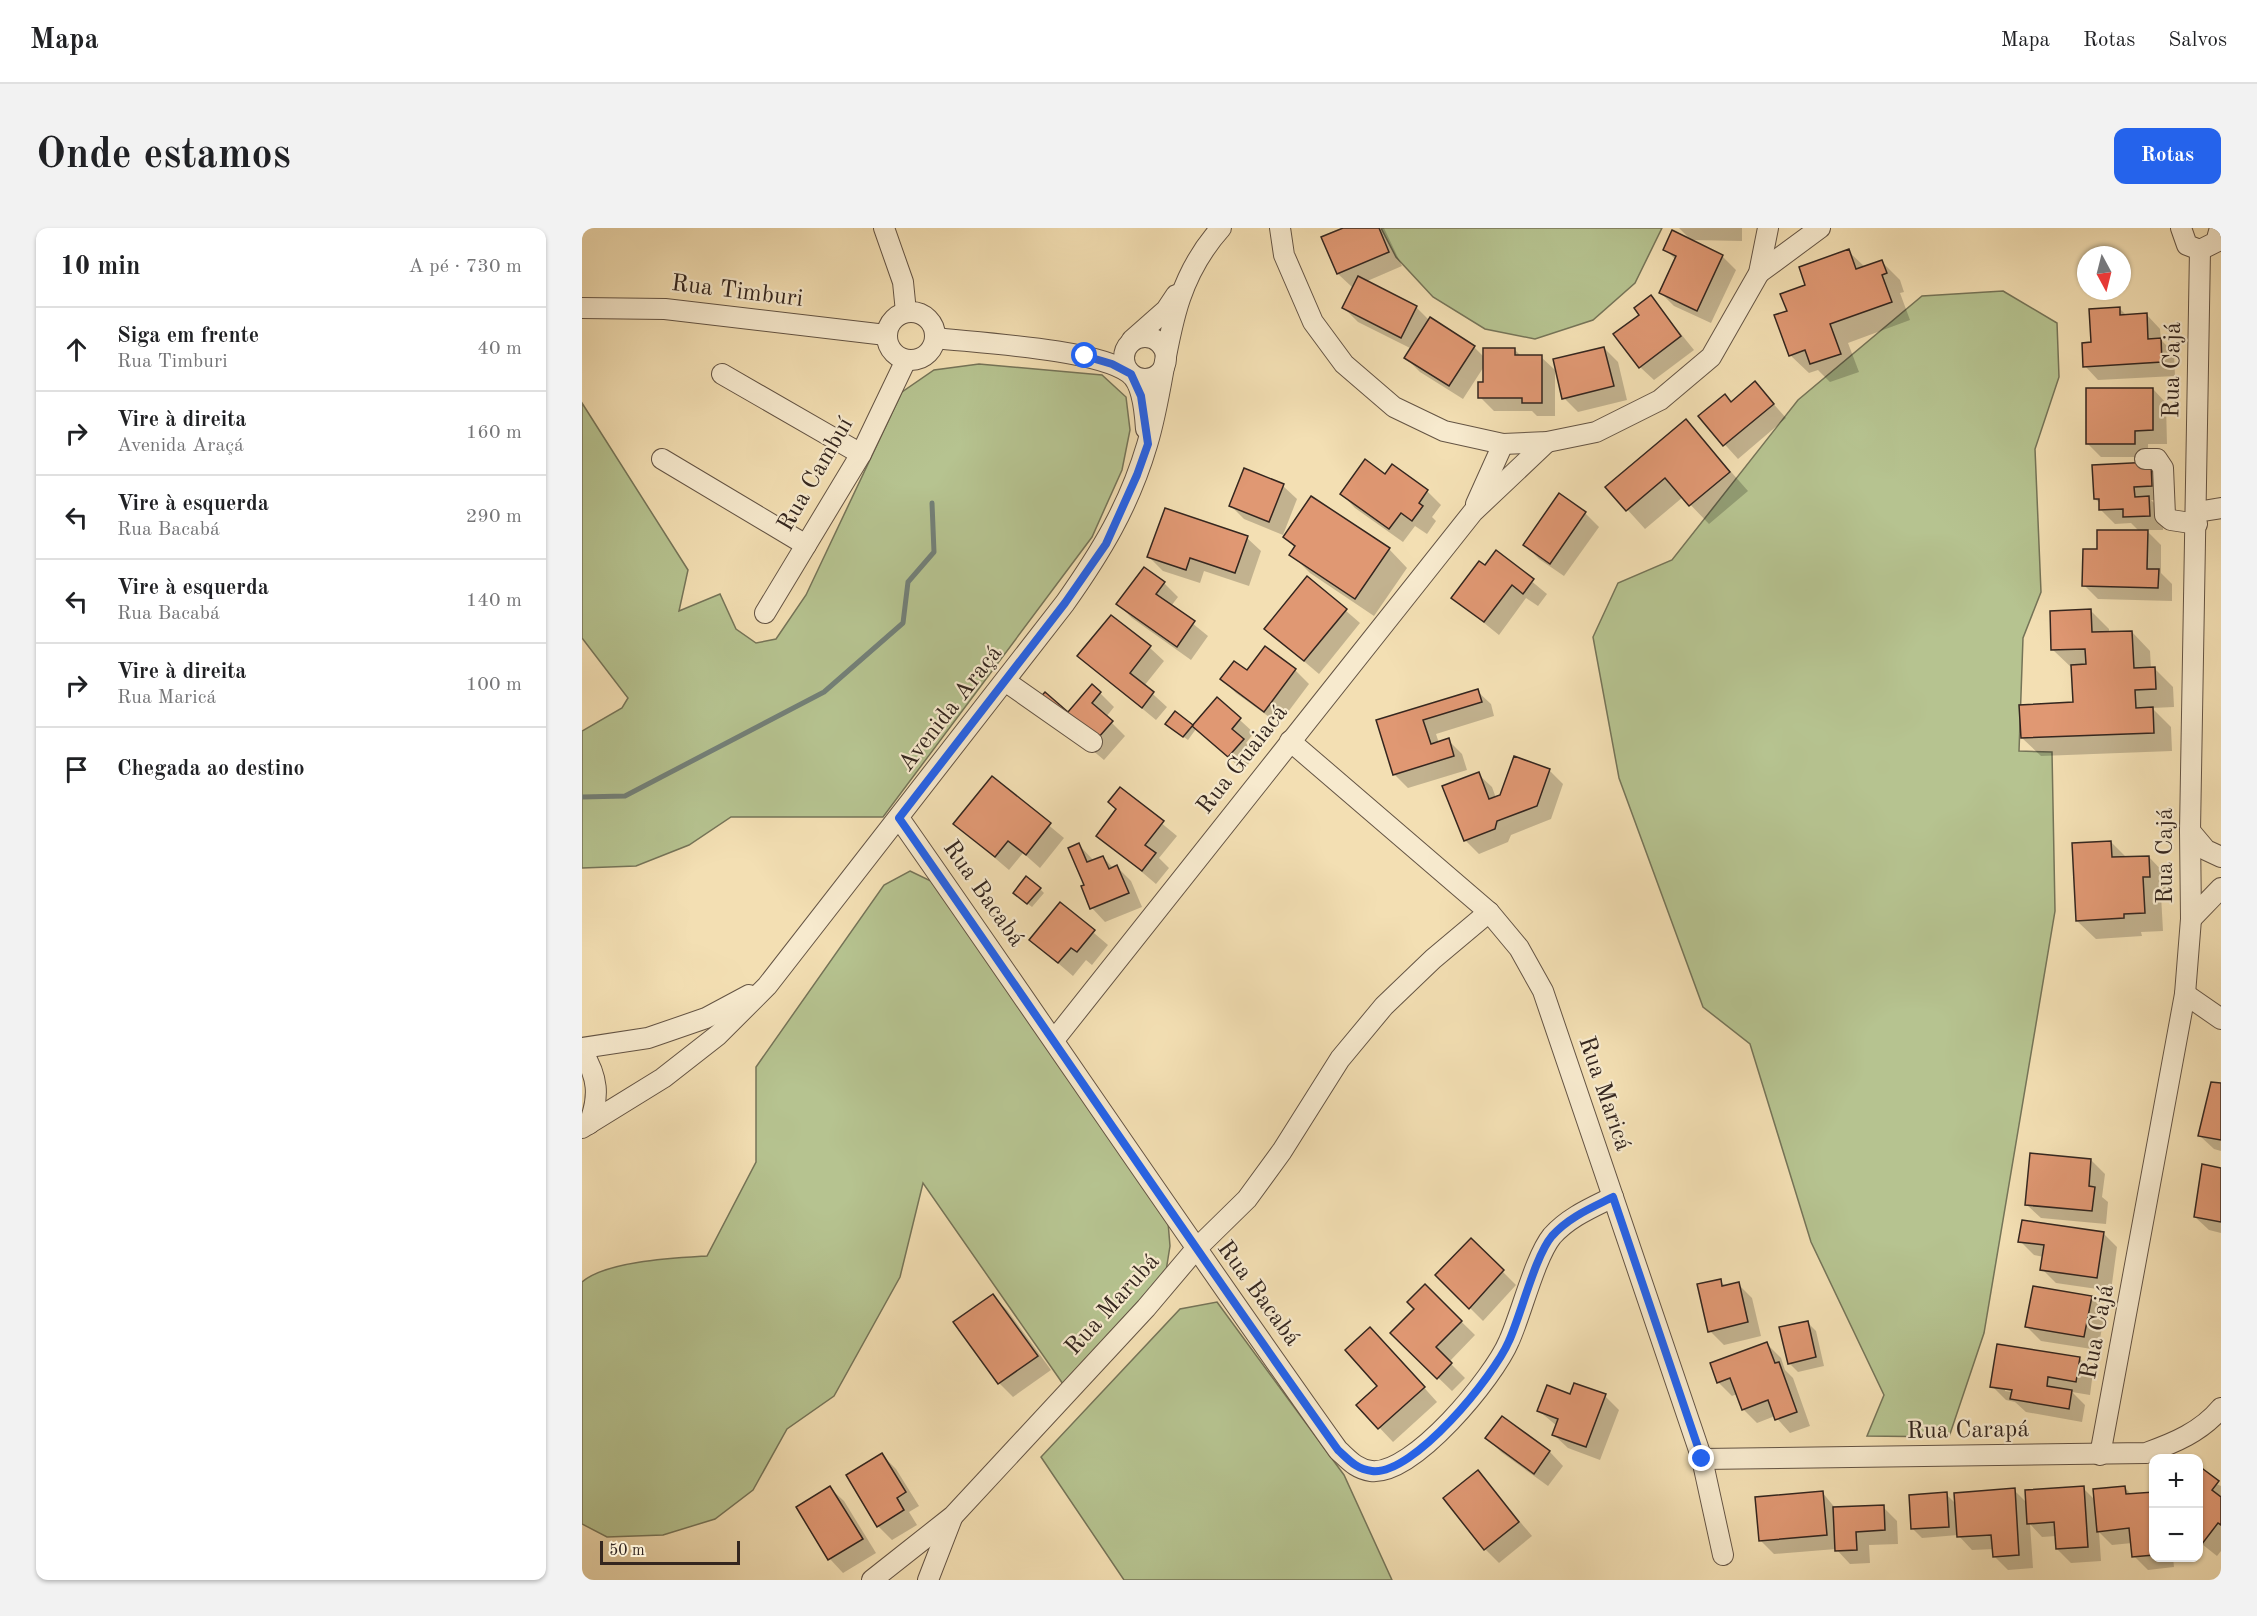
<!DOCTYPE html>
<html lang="pt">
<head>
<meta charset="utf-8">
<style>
  body { margin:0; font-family:"Old Standard TT",serif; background:#f2f2f2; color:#202124 }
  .controls { position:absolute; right:18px; bottom:18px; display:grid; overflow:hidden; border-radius:12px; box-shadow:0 2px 4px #0004 }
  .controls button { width:54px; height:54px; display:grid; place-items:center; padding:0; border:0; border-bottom:2px solid #e0e0e0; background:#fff; color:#202124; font:30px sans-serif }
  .compass { position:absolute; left:1495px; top:18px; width:54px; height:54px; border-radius:50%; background:#fff; box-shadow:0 2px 4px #0004; rotate:173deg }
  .scale { position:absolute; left:18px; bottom:15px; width:140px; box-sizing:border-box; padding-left:6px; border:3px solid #34261f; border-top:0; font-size:16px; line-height:21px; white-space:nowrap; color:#34261f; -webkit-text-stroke:4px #f7eace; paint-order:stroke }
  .stop { position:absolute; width:18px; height:18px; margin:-14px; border:4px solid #2563eb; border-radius:50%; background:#fff }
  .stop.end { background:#2563eb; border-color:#fff; box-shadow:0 2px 6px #0008 }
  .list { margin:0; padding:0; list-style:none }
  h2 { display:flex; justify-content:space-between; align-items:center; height:78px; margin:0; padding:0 24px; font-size:26px }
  h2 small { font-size:20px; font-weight:400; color:#757577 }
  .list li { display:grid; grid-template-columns:39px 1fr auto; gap:18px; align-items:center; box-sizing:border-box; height:84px; padding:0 24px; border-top:2px solid #e0e0e0 }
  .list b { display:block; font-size:22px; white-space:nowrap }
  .list p { margin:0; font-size:20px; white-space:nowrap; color:#757577 }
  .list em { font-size:20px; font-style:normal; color:#757577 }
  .icon { flex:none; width:33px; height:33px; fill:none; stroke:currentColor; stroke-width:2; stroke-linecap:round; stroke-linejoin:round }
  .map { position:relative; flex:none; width:1639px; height:1352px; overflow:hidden; border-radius:12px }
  header { display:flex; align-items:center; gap:36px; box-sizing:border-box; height:84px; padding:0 30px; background:#fff; border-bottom:2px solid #e0e0e0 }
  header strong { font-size:28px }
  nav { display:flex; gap:33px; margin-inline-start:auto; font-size:21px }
  .intro { display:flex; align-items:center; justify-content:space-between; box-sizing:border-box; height:144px; padding:0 36px }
  h1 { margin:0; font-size:42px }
  .button { padding:15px 27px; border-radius:12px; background:#2563eb; color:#fff; font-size:21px; font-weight:700 }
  main { display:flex; gap:36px; padding:0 36px }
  aside { flex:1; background:#fff; border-radius:12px; box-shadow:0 2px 4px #0004 }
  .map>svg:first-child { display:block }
  .green { fill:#b6c390; stroke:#757458; stroke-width:1.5 }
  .shadow { fill:#0003; fill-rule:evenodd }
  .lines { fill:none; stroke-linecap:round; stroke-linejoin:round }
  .stream { stroke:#738078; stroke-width:5 }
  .building { fill:#e09873; stroke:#34261f; stroke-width:1.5 }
  .minor-casing { stroke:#645444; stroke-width:22 }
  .minor { stroke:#f7eace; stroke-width:20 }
  .route { stroke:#2563eb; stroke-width:8 }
  .labels { text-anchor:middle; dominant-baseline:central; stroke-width:4.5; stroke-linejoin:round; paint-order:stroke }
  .street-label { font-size:24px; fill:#34261f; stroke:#f7eace }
</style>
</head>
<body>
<header>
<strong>Mapa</strong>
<nav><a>Mapa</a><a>Rotas</a><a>Salvos</a></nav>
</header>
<div class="intro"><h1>Onde estamos</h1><a class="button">Rotas</a></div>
<main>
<aside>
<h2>10 min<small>A pé · 730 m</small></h2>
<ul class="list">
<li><svg class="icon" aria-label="ahead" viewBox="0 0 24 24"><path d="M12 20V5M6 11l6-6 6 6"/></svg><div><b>Siga em frente</b><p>Rua Timburi</p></div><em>40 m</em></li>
<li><svg class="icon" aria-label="right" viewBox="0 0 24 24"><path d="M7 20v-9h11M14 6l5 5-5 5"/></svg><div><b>Vire à direita</b><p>Avenida Araçá</p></div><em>160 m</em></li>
<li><svg class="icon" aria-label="left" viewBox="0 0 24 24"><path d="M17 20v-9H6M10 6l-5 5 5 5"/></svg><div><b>Vire à esquerda</b><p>Rua Bacabá</p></div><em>290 m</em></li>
<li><svg class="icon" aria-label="left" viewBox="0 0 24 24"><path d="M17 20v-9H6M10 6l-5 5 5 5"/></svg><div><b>Vire à esquerda</b><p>Rua Bacabá</p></div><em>140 m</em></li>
<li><svg class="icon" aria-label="right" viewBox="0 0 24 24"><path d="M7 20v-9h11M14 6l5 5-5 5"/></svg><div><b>Vire à direita</b><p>Rua Maricá</p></div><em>100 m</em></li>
<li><svg class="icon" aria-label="arrive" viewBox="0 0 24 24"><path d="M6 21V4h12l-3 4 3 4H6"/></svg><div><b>Chegada ao destino</b></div></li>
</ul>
</aside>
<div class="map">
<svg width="1639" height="1352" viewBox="0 0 1639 1352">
  <rect width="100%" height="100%" fill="#f3dfb3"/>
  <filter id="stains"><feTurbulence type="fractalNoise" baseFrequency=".00333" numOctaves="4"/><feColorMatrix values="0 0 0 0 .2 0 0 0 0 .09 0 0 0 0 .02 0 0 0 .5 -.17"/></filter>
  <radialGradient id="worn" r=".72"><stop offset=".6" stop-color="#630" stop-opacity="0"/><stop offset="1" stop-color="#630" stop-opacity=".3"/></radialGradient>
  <g class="green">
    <polygon points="799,0 1080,0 1053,55 1011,92 953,111 903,101 851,69 814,29"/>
    <polygon points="1421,63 1475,95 1477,149 1453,221 1459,364 1441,410 1437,523 1470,524 1473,683 1402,1105 1367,1209 1285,1208 1302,1167 1229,1014 1168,816 1121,779 1037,550 1011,409 1036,355 1090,332 1216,172 1340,68"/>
    <polygon points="397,136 520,147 544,169 548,202 540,242 510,309 301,589 149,589 107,617 54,638 0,640 0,503 40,480 46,470 0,410 0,175 106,342 97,383 138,366 154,401 174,415 194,411 224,367 320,164 352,142"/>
    <path d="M 328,643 L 351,654 L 586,994 L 588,1018 L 584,1043 L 481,1156 L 341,955 L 318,1049 L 252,1168 L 205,1201 L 171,1262 L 133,1291 L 81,1307 L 25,1309 L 0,1296 L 0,1054 C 24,1033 93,1030 125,1028 L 174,934 L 174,839 L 302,657 Z"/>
    <polygon points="635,1074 762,1247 810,1352 542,1352 459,1229 598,1081"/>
  </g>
  <g class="shadow">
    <polygon points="765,0 802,0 820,38 783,54 834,79 848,93 892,119 903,130 933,122 940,129 959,129 973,142 973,188 955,188 950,183 912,183 898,169 903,155 903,137 881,171 838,144 824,130 830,121 776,94 762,80 773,58 770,59 756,46 741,10"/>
    <polygon points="1097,0 1160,0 1160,13 1109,12"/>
    <polygon points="1083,21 1140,28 1154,42 1129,95 1092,78 1078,64 1094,32"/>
    <polygon points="1266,23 1283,39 1299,33 1318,52 1322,64 1318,65 1328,92 1266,115 1277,144 1248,154 1236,142 1227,145 1208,127 1206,83"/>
    <polygon points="1069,69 1112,122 1072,152 1058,139 1059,87"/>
    <polygon points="1537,80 1545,88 1565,87 1578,101 1579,112 1592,125 1593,148 1516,152 1503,138 1511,116"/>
    <polygon points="1022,120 1036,134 1045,172 996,184 982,170"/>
    <polygon points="1173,155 1204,190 1156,231 1118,189 1149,175"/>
    <polygon points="1571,161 1584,175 1585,216 1566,216 1566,229 1519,229 1505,215"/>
    <polygon points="1104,193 1166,263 1127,296 1101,269 1063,301 1025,259"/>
    <polygon points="1569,236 1583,272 1569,272 1581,284 1581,302 1564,302 1579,317 1579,345 1590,356 1590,373 1516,371 1502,357 1517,322 1557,303 1549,295 1533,296 1519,282 1519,276 1513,271"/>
    <polygon points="810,238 845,263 859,277 850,289 854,293 845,306 833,298 821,314 773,280 760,266 803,248"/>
    <polygon points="701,258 715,271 701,307 662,291 648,277"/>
    <polygon points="1003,285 1017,299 982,348 957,331 943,317"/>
    <polygon points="703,309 807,321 825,340 792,388 728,345 709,326 713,320"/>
    <polygon points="665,310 679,323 667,358 622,343 618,355 581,343 567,329"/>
    <polygon points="914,324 965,366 956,378 944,370 917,407 871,370 904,339"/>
    <polygon points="726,350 778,395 737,446 684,401"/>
    <polygon points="582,355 596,369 589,378 626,408 609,432 550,390 536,376"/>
    <polygon points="1508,382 1527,401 1527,405 1550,404 1568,423 1569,441 1573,441 1591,459 1592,479 1570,480 1589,499 1590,523 1459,528 1440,510 1493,476 1490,440 1471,422"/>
    <polygon points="568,420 582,433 562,458 585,479 574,492 497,428"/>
    <polygon points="713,442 727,456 697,496 654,465 640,451 666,444"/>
    <polygon points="511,458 532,479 524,489 543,508 522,532 470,488 487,486"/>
    <polygon points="895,463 909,476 912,488 854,506 857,515 866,512 880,526 885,542 826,560 812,546 796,493"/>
    <polygon points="635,471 672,505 664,515 675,526 661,542 614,501 606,512 589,500 611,499"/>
    <polygon points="967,542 981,556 969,591 929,607 926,614 897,626 883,612 896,546 910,559 914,570"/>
    <polygon points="410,550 482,610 458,640 441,625 427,642 373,596"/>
    <polygon points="538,561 595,608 577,630 587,640 574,656 516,607 535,582"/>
    <polygon points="1529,614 1545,630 1567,629 1585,648 1586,667 1579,667 1581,703 1559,704 1560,708 1514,711 1495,693"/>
    <polygon points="497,617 512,633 521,629 532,641 535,639 549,653 560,679 523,694 510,680"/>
    <polygon points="458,661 462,665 450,679 437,669"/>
    <polygon points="478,676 526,717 510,737 504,732 491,748 449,712"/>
    <polygon points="1639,857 1639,923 1632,921 1618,908"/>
    <polygon points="1509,932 1523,946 1520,969 1526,974 1524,996 1459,990 1445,977"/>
    <polygon points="1639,941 1639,1005 1627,1002 1613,989"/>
    <polygon points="1521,1005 1535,1019 1529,1063 1474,1055 1460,1041 1462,1029 1452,1027 1438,1013"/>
    <polygon points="889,1012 934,1057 901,1093 855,1047"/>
    <polygon points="1138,1053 1144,1059 1156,1056 1170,1070 1179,1108 1142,1117 1128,1103"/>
    <polygon points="843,1058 893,1107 867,1134 883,1150 870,1163 810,1105 834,1081"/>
    <polygon points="411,1068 425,1082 469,1142 431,1169 417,1155 373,1095"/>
    <polygon points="1509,1069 1523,1083 1516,1122 1459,1113 1445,1099"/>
    <polygon points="1225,1094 1234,1103 1242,1138 1216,1144 1207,1135"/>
    <polygon points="802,1115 855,1174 811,1214 776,1177 797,1158"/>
    <polygon points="1185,1116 1199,1130 1203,1142 1211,1150 1228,1198 1208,1205 1193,1188 1175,1195 1161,1181 1155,1166 1150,1168 1136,1154"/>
    <path d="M 1497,1130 L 1511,1144 L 1508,1167 L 1490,1164 L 1503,1177 L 1500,1194 L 1444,1184 L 1433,1174 L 1424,1172 L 1410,1158 ZM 1423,1160 L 1437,1162 L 1437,1165 L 1423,1163 Z"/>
    <polygon points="989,1168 1023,1168 1037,1182 1018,1232 986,1220 972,1207 975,1198 957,1183"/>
    <polygon points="920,1190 968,1224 981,1238 966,1258 919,1224 905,1210"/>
    <polygon points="300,1227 314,1241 337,1278 327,1284 335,1297 310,1312 296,1298"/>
    <polygon points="896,1244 950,1308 917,1335 903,1321"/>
    <polygon points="1616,1248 1639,1258 1639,1323 1635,1328 1616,1313"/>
    <polygon points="248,1260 262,1273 294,1325 261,1345 248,1331 216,1280"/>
    <polygon points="1501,1260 1513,1272 1543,1260 1550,1267 1572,1265 1572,1330 1591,1330 1592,1339 1566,1342 1552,1328 1550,1315 1530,1317 1517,1304 1519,1333 1489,1335 1475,1321 1474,1308 1460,1309 1448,1296 1451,1340 1426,1342 1412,1328 1412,1321 1390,1322 1376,1307 1340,1310 1331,1301 1364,1266 1374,1276 1432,1262 1445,1275"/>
    <polygon points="1240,1264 1254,1281 1301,1279 1315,1293 1316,1316 1287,1317 1288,1335 1268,1336 1254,1321 1192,1326 1178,1312"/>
  </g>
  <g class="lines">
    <polyline class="stream" points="0,569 43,568 242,464 321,395 326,354 352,324 350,275"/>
  </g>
  <g class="building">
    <polygon points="761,0 797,0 807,24 755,46 739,9"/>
    <polygon points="1090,2 1141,27 1115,83 1077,65 1094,28 1081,22"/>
    <polygon points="1267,21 1274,41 1300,32 1305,45 1300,47 1310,74 1248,96 1259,126 1228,136 1223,122 1207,128 1192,87 1205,83 1198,66 1223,57 1217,39"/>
    <polygon points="776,48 835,78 819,110 760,80"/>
    <polygon points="1069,67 1099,108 1057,140 1031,106 1057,87 1052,80"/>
    <polygon points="1538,79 1538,87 1565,85 1566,111 1579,110 1580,134 1501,139 1500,115 1509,114 1507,81"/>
    <polygon points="848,89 893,118 867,158 822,130"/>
    <polygon points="1022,119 1032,158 980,171 971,131"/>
    <polygon points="901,120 933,120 933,127 960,127 960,175 940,175 940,170 896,170 896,154 901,154"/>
    <polygon points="1173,153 1192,176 1141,218 1116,188 1143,166 1149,174"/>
    <polygon points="1504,160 1571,160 1571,202 1553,203 1553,216 1504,216"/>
    <polygon points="1104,191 1148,244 1107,278 1083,250 1044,283 1023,259"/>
    <polygon points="783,231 803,246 810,236 846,262 837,275 841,278 830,293 819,285 807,301 758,266"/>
    <polygon points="1569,234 1570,258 1552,259 1553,269 1567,268 1568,288 1541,289 1541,281 1517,282 1517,271 1512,271 1510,237"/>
    <polygon points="662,240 702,256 687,294 647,278"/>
    <polygon points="977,265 1004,284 968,336 941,317"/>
    <polygon points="729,268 808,320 773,371 707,327 713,318 701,309"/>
    <polygon points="583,280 666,308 653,345 608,330 604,342 565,329"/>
    <polygon points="1515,302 1566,302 1565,341 1577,341 1576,360 1500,358 1501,321 1515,321"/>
    <polygon points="914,322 952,351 941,366 930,357 902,394 869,370 897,333 903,337"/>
    <polygon points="562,339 583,354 574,366 613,393 595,419 534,376"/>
    <polygon points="725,348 765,381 722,433 682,401"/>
    <polygon points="1509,381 1510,404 1550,403 1552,440 1573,439 1574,461 1553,462 1554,480 1571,479 1572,505 1439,510 1437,477 1491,474 1489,437 1504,436 1503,421 1469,422 1468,383"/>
    <polygon points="529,387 569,418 548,445 572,464 560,480 495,428"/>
    <polygon points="683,418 714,441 682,484 638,451 652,433 665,442"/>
    <polygon points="510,456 519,464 510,475 531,493 508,519 454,474 463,464 486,484"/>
    <polygon points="896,461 900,474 841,492 849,516 867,510 872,528 811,547 794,492"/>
    <polygon points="635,469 659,490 650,501 662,511 646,529 610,498"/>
    <polygon points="593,483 611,497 601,509 583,496"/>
    <polygon points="932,528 968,541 955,578 915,593 913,601 882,613 860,558 897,544 907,571 918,567"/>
    <polygon points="410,548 469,595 444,627 426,613 413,629 371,596"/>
    <polygon points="538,559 582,593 563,617 574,625 560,643 514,608 534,581 526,574"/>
    <polygon points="1529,613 1530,629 1567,628 1568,649 1561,649 1563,685 1542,686 1542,690 1494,693 1490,615"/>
    <polygon points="497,615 505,634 521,628 527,641 535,637 547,665 508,681 499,658 502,657 486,620"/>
    <polygon points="444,648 459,660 445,676 431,665"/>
    <polygon points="478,674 513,702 495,724 489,720 476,735 447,712"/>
    <polygon points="1629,854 1639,855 1639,912 1616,908"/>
    <polygon points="1448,925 1509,931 1507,958 1513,959 1510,983 1443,977"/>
    <polygon points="1620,936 1639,940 1639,994 1612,989"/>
    <polygon points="1440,992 1522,1004 1515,1050 1458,1042 1462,1017 1436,1014"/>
    <polygon points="889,1010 922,1042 887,1081 853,1047"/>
    <polygon points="1139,1051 1140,1058 1157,1054 1166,1094 1126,1104 1115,1056"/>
    <polygon points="843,1056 880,1093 854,1119 870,1135 855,1151 808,1105 832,1081 825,1074"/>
    <polygon points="1451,1058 1510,1068 1502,1109 1443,1099"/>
    <polygon points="411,1066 456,1128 416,1156 371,1094"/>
    <polygon points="1226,1093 1234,1129 1206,1136 1197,1099"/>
    <polygon points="788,1099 843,1159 796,1201 774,1177 795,1158 763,1122"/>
    <polygon points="1185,1114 1193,1135 1197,1134 1215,1184 1193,1192 1186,1172 1160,1182 1148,1150 1135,1155 1128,1135"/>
    <polygon points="1415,1116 1498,1129 1494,1154 1466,1149 1465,1158 1490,1162 1487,1181 1428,1171 1430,1162 1408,1159"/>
    <polygon points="992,1155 1024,1166 1004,1219 970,1207 976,1191 955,1183 965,1157 988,1166"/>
    <polygon points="920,1188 968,1223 952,1246 903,1210"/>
    <polygon points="300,1225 324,1264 315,1270 322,1282 295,1299 264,1247"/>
    <polygon points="1621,1241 1637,1253 1630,1262 1639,1269 1639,1297 1636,1295 1620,1316 1616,1313 1616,1246"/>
    <polygon points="896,1242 937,1294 902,1322 861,1270"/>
    <polygon points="248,1258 281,1311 246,1332 214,1279"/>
    <polygon points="1502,1258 1506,1319 1474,1321 1472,1294 1445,1296 1443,1262"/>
    <polygon points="1543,1258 1544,1266 1572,1264 1572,1327 1550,1329 1547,1300 1515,1304 1511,1261"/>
    <polygon points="1433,1260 1437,1327 1411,1329 1409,1307 1375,1309 1372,1265"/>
    <polygon points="1241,1263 1245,1307 1177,1313 1173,1269"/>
    <polygon points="1365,1264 1367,1299 1329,1301 1327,1267"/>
    <polygon points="1302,1277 1303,1302 1274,1304 1275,1322 1253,1323 1251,1279"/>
  </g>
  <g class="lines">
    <defs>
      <g id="minor">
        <polyline points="302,0 321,54 324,84"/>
        <polyline points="698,0 702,27 731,94 762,136 812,179 862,203 921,216 965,214 1014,204 1078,172 1129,129 1177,45 1186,0"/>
        <polyline points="1599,0 1605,17 1618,22 1634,14 1638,0"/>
        <polyline points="1177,45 1238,0"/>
        <polyline points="0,80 83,81 304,107"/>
        <circle cx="329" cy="108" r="24"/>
        <circle cx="563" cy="130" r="21"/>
        <path d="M 353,110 C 397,115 515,121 547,145 C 561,155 563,185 564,201"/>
        <polyline points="550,112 584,82 594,67"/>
        <polyline points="140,146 279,226"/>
        <polyline points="80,231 224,317"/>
        <polyline points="1563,231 1575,231 1581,240 1583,287 1589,292 1615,296"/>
        <polyline points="894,276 921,216"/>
        <polyline points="1615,284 1639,280"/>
        <polyline points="183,385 279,226 324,132"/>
        <polyline points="423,453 510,514"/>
        <polyline points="708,513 907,684 937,720 961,763 1120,1231 1141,1327"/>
        <path d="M 317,590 C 464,800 607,1013 756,1222 C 767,1232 774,1241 789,1243 C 831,1248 912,1149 927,1113 C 939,1087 953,1029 970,1008 C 987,989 1009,980 1031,969"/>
        <polyline points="1608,603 1624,622 1639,629"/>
        <polyline points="1609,691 1639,660"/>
        <polyline points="1603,766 1639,791"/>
        <polyline points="472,812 891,284 965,214"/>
        <polyline points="0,820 66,810 124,790 167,767"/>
        <path d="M 0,823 C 16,849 18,868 7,896"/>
        <path d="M 0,900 L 81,850 L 136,807 L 185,758 L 483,375 C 519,324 547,278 565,217 C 589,138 580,66 639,0"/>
        <polyline points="1518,1227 1603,766 1609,691 1608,603 1618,22"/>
        <path d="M 1120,1231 L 1564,1225 C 1592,1215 1619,1204 1639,1180"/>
        <polyline points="290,1352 371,1288 564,1080 613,1022 665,971 700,923 758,831 802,778 851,731 907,684"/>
        <polyline points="346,1352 370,1290"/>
      </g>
    </defs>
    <use href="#minor" class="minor-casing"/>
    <use href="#minor" class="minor"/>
  </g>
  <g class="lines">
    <path class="route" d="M 503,128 L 530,136 L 549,146 L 559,168 L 566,216 L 555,247 L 524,316 L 483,375 L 317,590 C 464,800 607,1013 756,1222 C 767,1232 774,1241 790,1243 C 831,1248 912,1148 927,1113 C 939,1087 953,1028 970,1008 C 987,989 1009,980 1031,969 L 1120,1231"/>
  </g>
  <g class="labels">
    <g class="street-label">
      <text transform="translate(155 64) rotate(7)">Rua Timburi</text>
      <text transform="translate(1591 142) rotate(-89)">Rua Cajá</text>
      <text transform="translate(234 247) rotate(-60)">Rua Cambuí</text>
      <text transform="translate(369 481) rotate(-52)">Avenida Araçá</text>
      <text transform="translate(661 532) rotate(-52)">Rua Guaiacá</text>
      <text transform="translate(1584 628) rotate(-90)">Rua Cajá</text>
      <text transform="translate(401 666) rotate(55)">Rua Bacabá</text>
      <text transform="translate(1022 866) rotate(71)">Rua Maricá</text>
      <text transform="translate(676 1066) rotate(54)">Rua Bacabá</text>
      <text transform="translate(531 1077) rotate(-48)">Rua Marubá</text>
      <text transform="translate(1516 1104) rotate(-79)">Rua Cajá</text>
      <text transform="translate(1386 1203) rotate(-1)">Rua Carapá</text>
    </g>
  </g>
  <rect width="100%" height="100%" filter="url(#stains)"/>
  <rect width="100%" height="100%" fill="url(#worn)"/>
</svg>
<div class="controls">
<button>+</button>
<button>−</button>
</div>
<svg class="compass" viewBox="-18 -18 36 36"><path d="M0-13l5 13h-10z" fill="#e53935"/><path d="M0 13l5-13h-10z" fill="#757577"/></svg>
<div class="scale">50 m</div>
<div class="stop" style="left:503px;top:128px"></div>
<div class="stop end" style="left:1120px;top:1231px"></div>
</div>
</main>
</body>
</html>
